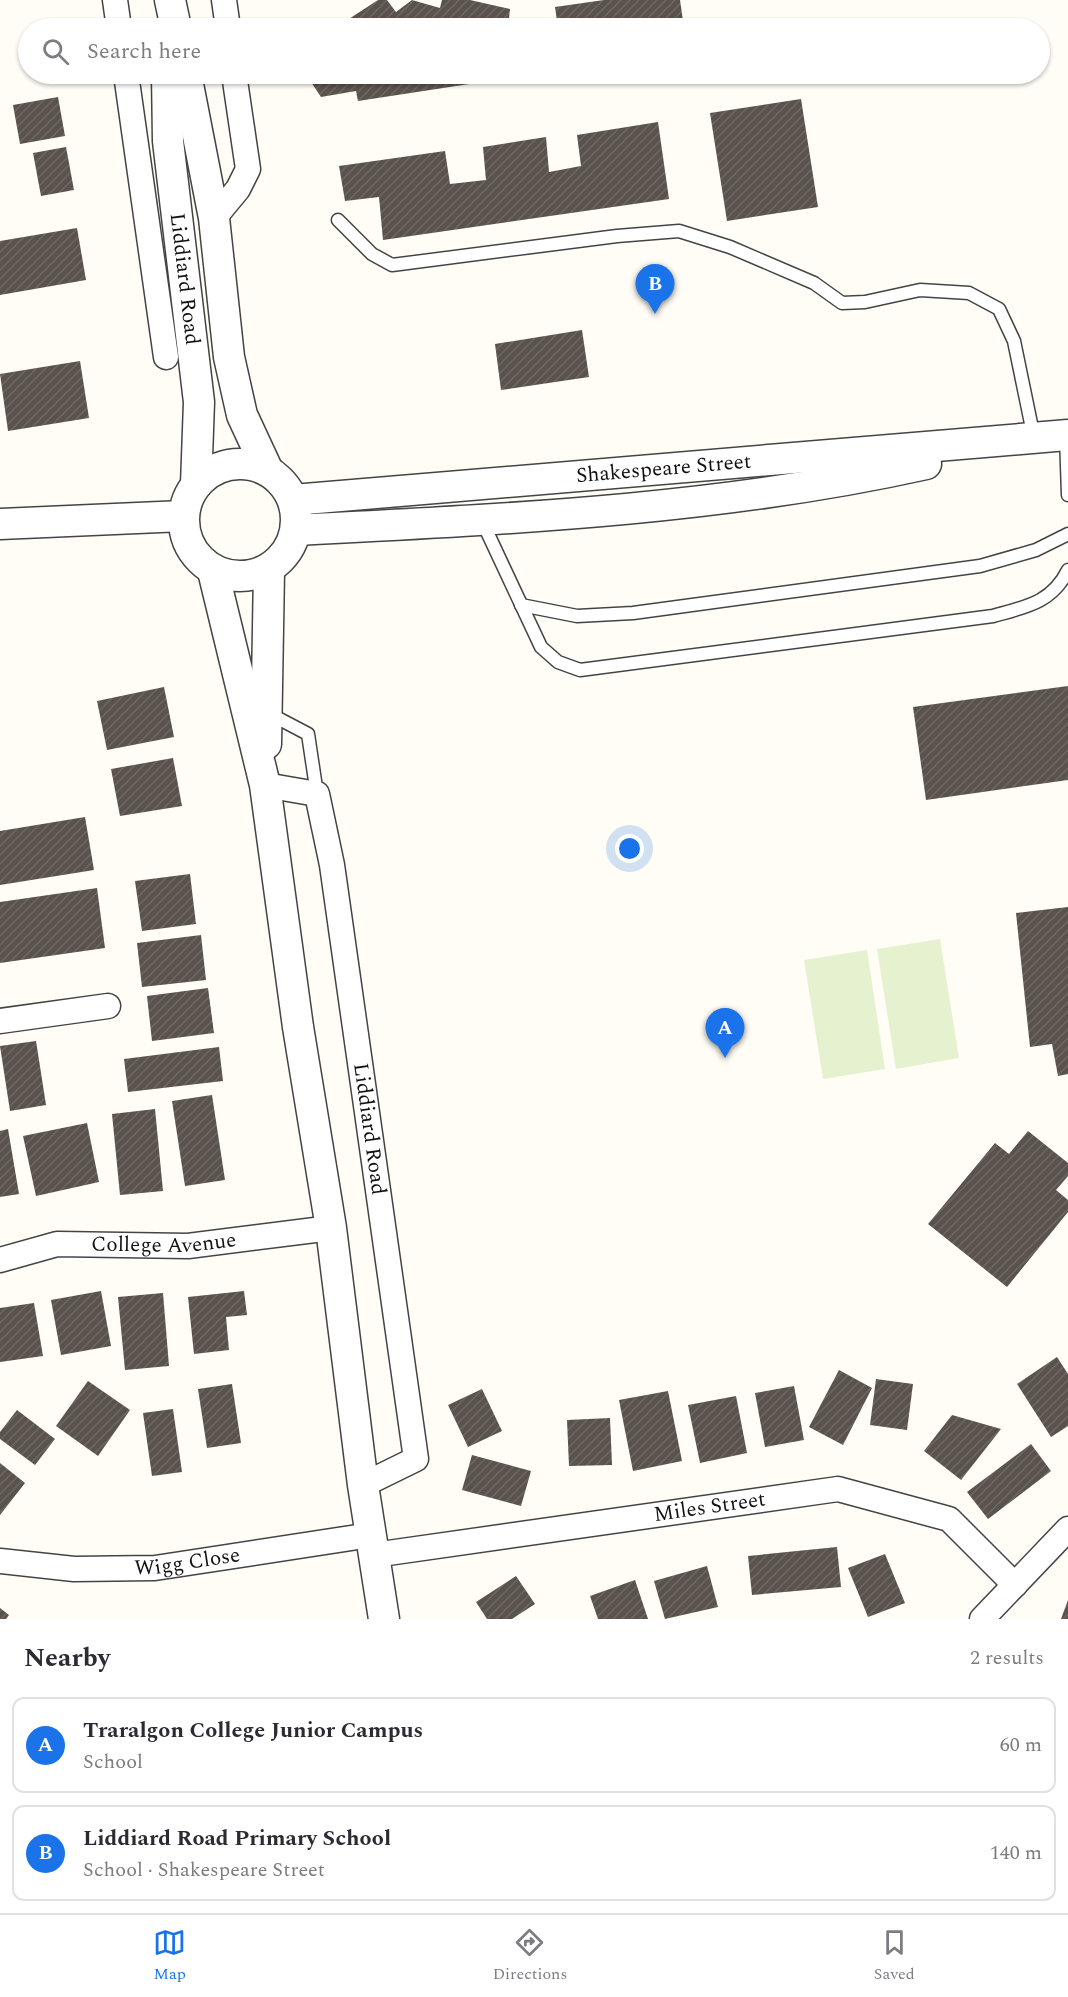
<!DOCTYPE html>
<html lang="en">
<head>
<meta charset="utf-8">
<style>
  body { margin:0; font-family:Spectral,serif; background:#f7f7f7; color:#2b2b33 }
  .you { position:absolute; left:630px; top:849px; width:21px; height:21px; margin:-15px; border:4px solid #fff; border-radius:50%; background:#1a73e8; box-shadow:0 0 0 9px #1a73e833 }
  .badge { display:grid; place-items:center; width:39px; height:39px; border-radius:50%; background:#1a73e8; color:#fff; font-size:20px; font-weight:700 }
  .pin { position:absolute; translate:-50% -50px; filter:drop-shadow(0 2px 3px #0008) }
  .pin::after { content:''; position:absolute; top:32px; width:21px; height:18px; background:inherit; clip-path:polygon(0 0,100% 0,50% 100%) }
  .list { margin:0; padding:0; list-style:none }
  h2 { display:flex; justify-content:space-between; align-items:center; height:78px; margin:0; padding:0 24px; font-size:26px }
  h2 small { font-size:20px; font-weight:400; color:#7c7c81 }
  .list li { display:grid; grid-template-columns:39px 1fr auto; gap:18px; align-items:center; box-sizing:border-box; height:96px; margin:0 12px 12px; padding:0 12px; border:2px solid #e1e1e2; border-radius:12px }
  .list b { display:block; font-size:22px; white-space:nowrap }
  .list p { margin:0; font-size:20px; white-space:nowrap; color:#7c7c81 }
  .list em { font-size:20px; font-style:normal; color:#7c7c81 }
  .icon { flex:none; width:33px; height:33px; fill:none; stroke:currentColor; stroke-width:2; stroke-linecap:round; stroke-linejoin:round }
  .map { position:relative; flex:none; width:1068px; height:1619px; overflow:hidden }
  .search { position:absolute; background:#fff; box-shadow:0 2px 4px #0004; left:18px; right:18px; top:18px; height:66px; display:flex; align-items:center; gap:15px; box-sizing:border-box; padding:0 21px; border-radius:33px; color:#7c7c81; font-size:22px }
  .sheet { height:294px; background:#fff }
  nav { display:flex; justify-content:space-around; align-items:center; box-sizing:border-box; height:84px; border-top:2px solid #e1e1e2; background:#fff; font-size:16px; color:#7c7c81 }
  nav a { display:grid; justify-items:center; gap:3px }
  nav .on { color:#1a73e8 }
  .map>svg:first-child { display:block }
  .pitch { fill:#e6f2cf }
  .building { fill:url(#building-hatch) }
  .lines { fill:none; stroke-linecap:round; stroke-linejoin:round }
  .service-casing { stroke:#444; stroke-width:15 }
  .minor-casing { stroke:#444; stroke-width:27 }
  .tertiary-casing { stroke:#444; stroke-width:33 }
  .service { stroke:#fff; stroke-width:12 }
  .minor { stroke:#fff; stroke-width:24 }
  .tertiary { stroke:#fff; stroke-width:30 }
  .labels { text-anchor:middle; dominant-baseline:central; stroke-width:6; stroke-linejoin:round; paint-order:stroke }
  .street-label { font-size:21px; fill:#111; stroke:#fff }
</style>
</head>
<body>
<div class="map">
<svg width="1068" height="1619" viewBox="0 0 1068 1619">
  <defs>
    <pattern id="building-hatch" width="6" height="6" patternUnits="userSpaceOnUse" patternTransform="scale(1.5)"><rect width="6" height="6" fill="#5a524d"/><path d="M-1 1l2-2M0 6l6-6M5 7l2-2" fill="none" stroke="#6d6662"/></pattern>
  </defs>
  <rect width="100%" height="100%" fill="#fffdf5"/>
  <g class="pitch">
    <polygon points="940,939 959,1058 896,1069 877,949"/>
    <polygon points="867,950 885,1069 823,1079 804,960"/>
  </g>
  <g class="building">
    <polygon points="378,0 387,0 396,12 412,0 440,8 442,0 470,0 510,9 508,28 335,28"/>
    <polygon points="604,0 680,0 684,28 558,28 555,7"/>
    <polygon points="310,74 502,74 502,79 358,101 356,91 321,97 307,76"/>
    <polygon points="564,74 617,74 617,75 565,82"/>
    <polygon points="58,97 65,136 20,144 13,105"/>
    <polygon points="801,99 818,207 727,221 710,113"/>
    <polygon points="658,122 669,199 383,240 379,197 345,201 339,166 445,151 450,184 486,180 483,147 546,137 549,172 581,166 577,135"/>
    <polygon points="66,147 74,190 41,196 33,153"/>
    <polygon points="77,228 86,280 0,295 0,241"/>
    <polygon points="582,330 589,377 501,390 495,344"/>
    <polygon points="80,361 89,418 8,431 0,374"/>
    <polygon points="1068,686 1068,780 926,800 913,707"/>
    <polygon points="164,687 174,737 107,750 97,701"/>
    <polygon points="173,758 182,806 120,816 111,769"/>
    <polygon points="85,817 94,870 0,885 0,831"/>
    <polygon points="190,874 196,924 142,931 135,881"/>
    <polygon points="97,888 105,948 0,963 0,902"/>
    <polygon points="1068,907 1068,1074 1058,1076 1052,1044 1030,1047 1016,913"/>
    <polygon points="201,935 206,980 142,987 137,943"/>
    <polygon points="208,988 214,1033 152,1041 147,996"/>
    <polygon points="36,1041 46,1105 10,1111 0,1046"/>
    <polygon points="219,1047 223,1081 128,1092 124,1059"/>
    <polygon points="212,1095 225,1180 185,1186 172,1101"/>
    <polygon points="155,1109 163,1191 120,1195 112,1114"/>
    <polygon points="87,1123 99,1182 36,1196 23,1136"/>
    <polygon points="8,1129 19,1194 0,1197 0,1131"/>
    <polygon points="1028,1131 1068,1163 1068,1176 1056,1190 1068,1200 1068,1212 1007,1287 928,1224 995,1143 1009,1154"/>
    <polygon points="101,1291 111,1346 61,1355 51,1300"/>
    <polygon points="244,1291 247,1315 226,1317 229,1350 194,1354 188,1297"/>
    <polygon points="163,1293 169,1366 125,1370 118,1297"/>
    <polygon points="34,1303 43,1356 0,1362 0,1308"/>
    <polygon points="1057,1357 1068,1374 1068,1426 1051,1437 1017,1384"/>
    <polygon points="839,1370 872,1388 843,1445 809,1427"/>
    <polygon points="876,1379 913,1384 907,1430 870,1425"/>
    <polygon points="88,1381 130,1410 98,1456 56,1426"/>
    <polygon points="232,1384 241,1443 207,1448 198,1389"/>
    <polygon points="794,1386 804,1440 765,1447 755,1393"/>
    <polygon points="482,1389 502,1431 468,1447 448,1405"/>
    <polygon points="668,1391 682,1461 633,1471 619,1400"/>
    <polygon points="736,1396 747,1453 700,1463 688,1405"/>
    <polygon points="173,1409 182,1472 152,1476 143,1413"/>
    <polygon points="17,1410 55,1439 35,1465 0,1439 0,1432"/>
    <polygon points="952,1415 1001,1429 961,1480 924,1451"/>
    <polygon points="610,1418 612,1465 569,1466 567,1420"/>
    <polygon points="1031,1444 1051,1471 988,1519 967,1492"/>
    <polygon points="472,1455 531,1471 521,1506 462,1490"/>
    <polygon points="0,1463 25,1483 0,1515"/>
    <polygon points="837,1547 841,1587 752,1595 748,1556"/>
    <polygon points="885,1554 905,1603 868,1617 848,1568"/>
    <polygon points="707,1566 718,1607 665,1619 654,1581"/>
    <polygon points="516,1576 535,1604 512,1619 487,1619 476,1602"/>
    <polygon points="635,1580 648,1619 598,1619 590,1596"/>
    <polygon points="1068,1600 1068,1619 1061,1619"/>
    <polygon points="0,1608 9,1615 6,1619 0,1619"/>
  </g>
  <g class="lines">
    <defs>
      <g id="service">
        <polyline points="338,220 372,254 392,265 617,236 679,231 730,247 814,283 842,303 865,302 920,290 969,293 999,309 1014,341 1034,438"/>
        <polyline points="1066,436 1068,495"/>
        <path d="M 482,521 L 541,647 L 558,662 L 580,670 L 993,616 C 1025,607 1052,603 1068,570"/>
        <polyline points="521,605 577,616 633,613 980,566 1036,550 1068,534"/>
        <polyline points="268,713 308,734 317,794"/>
      </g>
      <g id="minor">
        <polyline points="115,0 119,28"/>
        <polyline points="224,0 228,28"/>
        <polyline points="126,74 166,357"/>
        <polyline points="214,218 238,189 248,169 234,74"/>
        <path id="s1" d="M 265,785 L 317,794 L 332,865 L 416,1459 L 363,1485"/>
        <polyline points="0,1021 108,1006"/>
        <path id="s2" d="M 0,1260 L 57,1244 L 188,1246 L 331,1228"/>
        <path id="s3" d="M 374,1555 L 838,1489 L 949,1519 L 1015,1585"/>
        <path id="s4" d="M 0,1561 L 74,1569 L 155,1568 L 371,1535"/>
        <polyline points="982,1619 1068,1529"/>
      </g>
      <g id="tertiary">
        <polyline points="170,0 176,28"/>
        <path id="s5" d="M 167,74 L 168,141 L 199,402 L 196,485"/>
        <polyline points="186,74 214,218 229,357 242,415 268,471"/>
        <circle cx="240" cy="520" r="56"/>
        <path id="s6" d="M 293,500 L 1068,435"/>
        <polyline points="0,524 183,516"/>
        <path d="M 296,530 C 507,519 719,510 926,464"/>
        <polyline points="213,571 265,785 298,1027 331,1228 363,1485 384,1619"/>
        <polyline points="266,744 269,570"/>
      </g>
    </defs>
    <use href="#service" class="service-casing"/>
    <use href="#minor" class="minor-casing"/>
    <use href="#tertiary" class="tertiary-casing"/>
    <use href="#service" class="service"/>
    <use href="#minor" class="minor"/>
    <use href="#tertiary" class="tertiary"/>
  </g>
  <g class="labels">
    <g class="street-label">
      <text stroke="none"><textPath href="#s5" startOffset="206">Liddiard Road</textPath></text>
      <text stroke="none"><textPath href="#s6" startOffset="372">Shakespeare Street</textPath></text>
      <text stroke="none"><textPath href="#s1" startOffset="392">Liddiard Road</textPath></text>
      <text stroke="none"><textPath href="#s2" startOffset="166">College Avenue</textPath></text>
      <text stroke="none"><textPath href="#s3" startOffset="339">Miles Street</textPath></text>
      <text stroke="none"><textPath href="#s4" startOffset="188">Wigg Close</textPath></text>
    </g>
  </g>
</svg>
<div class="you"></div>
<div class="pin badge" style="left:725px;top:1058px">A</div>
<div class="pin badge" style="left:655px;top:314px">B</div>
<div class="search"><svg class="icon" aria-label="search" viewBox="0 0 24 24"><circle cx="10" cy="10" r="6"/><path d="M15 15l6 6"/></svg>Search here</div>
</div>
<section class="sheet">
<h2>Nearby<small>2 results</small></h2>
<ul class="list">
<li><span class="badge">A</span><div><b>Traralgon College Junior Campus</b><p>School</p></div><em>60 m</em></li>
<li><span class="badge">B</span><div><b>Liddiard Road Primary School</b><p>School · Shakespeare Street</p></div><em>140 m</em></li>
</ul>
</section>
<nav>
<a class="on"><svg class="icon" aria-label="map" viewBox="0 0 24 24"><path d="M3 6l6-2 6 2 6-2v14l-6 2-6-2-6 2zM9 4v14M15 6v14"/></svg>Map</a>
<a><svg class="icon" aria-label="directions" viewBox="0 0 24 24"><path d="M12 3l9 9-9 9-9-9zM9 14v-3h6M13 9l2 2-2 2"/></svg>Directions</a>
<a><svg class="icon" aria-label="saved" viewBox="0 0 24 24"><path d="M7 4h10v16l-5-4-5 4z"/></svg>Saved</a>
</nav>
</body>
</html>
